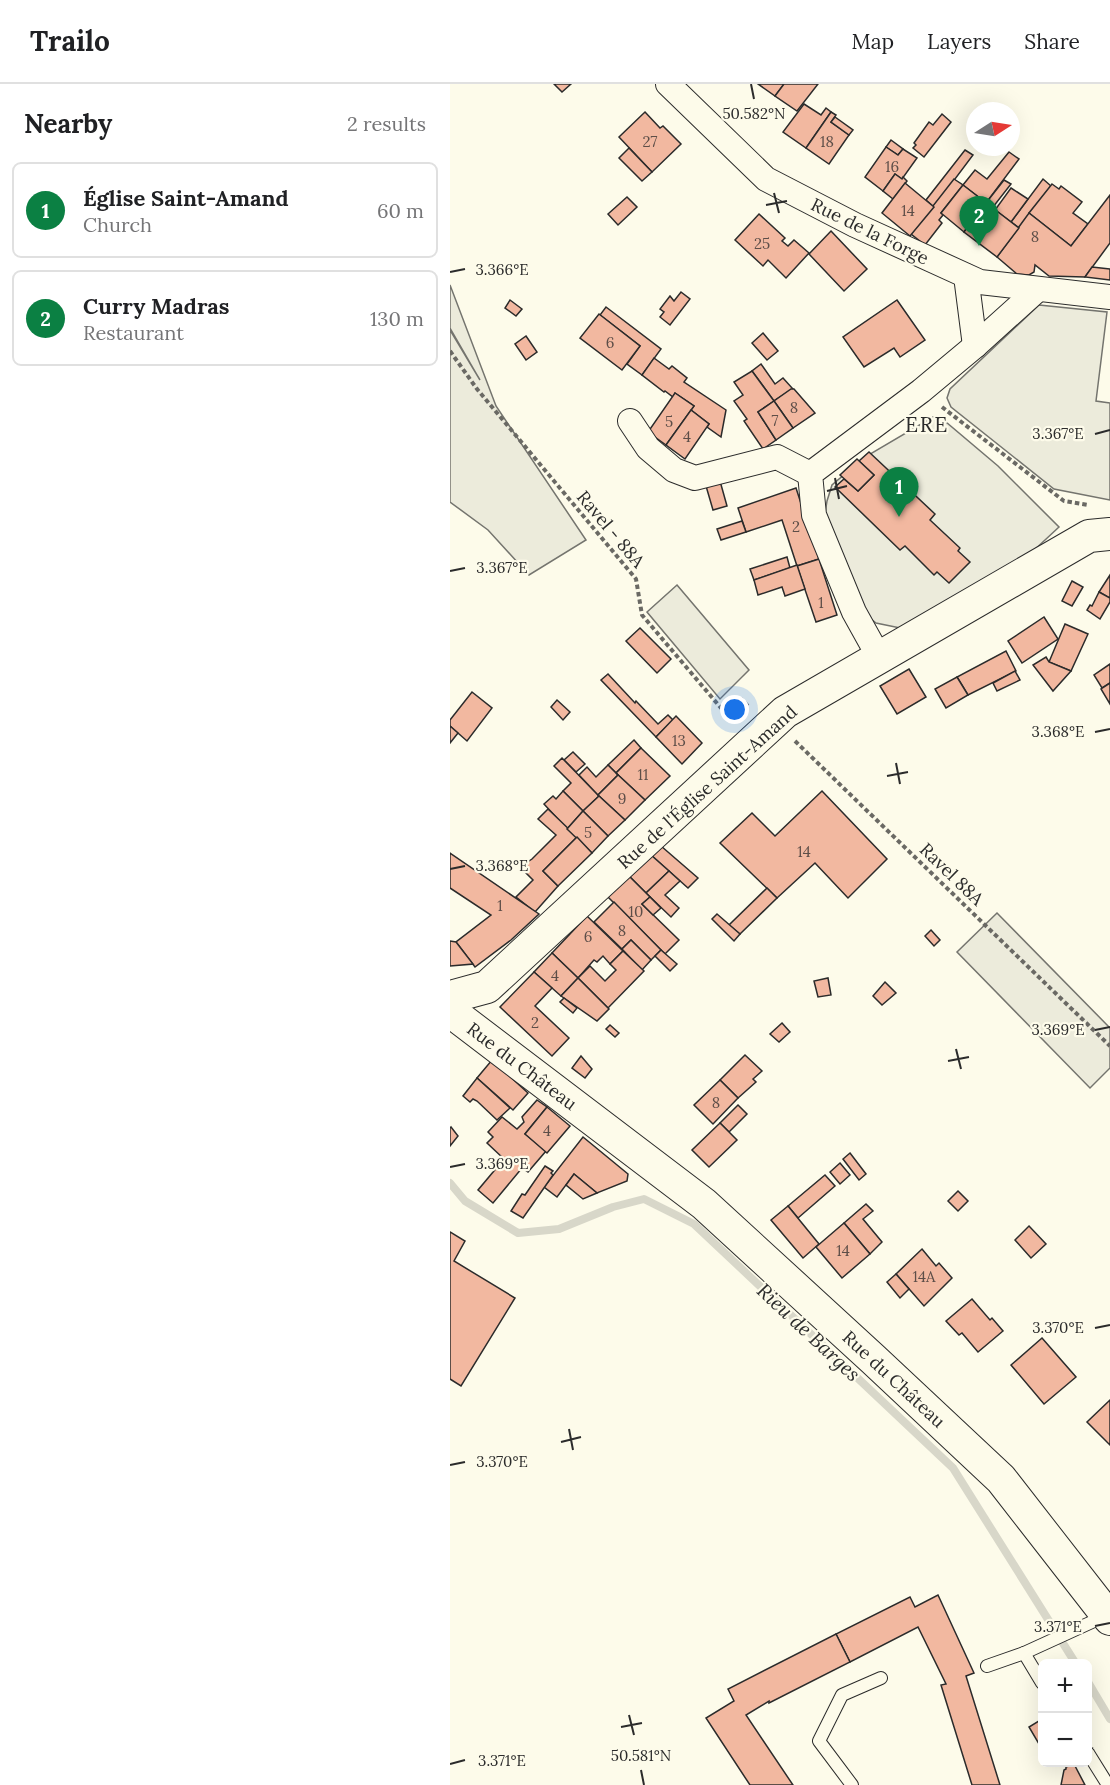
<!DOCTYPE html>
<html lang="en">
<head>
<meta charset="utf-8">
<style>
  body { margin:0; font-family:Lora,serif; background:#f6f6f6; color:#202124 }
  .controls { position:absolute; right:18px; bottom:18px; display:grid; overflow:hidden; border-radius:9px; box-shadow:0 6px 24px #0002 }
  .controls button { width:54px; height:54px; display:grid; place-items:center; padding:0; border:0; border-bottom:2px solid #e0e0e0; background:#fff; color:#202124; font:30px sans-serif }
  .compass { position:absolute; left:516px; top:18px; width:54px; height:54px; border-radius:50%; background:#fff; box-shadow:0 6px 24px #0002; rotate:78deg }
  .you { position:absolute; left:285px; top:626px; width:21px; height:21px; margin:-15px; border:4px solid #fff; border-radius:50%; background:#1a73e8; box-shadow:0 0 0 9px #1a73e833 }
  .badge { display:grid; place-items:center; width:39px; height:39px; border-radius:50%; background:#0b8043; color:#fff; font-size:20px; font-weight:700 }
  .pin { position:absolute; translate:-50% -50px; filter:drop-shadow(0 2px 3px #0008) }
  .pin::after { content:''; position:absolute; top:32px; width:21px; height:18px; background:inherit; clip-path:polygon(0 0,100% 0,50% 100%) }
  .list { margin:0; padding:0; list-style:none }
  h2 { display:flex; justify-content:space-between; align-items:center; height:78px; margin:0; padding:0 24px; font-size:26px }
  h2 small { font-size:20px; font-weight:400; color:#757577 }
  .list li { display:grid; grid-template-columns:39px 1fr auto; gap:18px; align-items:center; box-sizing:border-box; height:96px; margin:0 12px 12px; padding:0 12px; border:2px solid #e0e0e0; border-radius:9px }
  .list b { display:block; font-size:22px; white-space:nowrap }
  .list p { margin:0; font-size:20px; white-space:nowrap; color:#757577 }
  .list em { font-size:20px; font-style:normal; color:#757577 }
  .map { position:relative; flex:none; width:660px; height:1701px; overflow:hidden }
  header { display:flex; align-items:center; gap:36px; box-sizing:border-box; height:84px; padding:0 30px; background:#fff; border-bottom:2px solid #e0e0e0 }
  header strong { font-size:28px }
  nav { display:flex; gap:33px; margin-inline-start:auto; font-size:21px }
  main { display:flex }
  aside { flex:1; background:#fff }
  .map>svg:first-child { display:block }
  .green { fill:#ecebdb; stroke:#74746e; stroke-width:1.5 }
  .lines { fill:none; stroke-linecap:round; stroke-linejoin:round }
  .stream { stroke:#d8d7c9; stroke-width:8 }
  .building { fill:#f2b8a0; stroke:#2b2b2b; stroke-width:1.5 }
  .service-casing { stroke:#2b2b2b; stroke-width:14 }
  .minor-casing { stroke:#2b2b2b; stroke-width:26 }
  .tertiary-casing { stroke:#2b2b2b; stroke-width:34 }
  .path { stroke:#6a6964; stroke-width:4; stroke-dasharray:4.5 3; stroke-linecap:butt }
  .service { stroke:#fdfbea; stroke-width:12 }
  .minor { stroke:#fdfbea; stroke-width:24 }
  .tertiary { stroke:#fdfbea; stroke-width:32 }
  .ticks { fill:none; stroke:#2b2b2b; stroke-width:2 }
  .labels { text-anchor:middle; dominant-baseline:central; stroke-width:4.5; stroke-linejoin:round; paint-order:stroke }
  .number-label { font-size:15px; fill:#5d4e48 }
  .street-label { font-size:18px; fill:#2b2b2b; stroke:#fdfbea }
  .water-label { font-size:20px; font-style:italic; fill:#2b2b2b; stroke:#fdfbea }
  .quarter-label { font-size:21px; letter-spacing:1.5px; fill:#2b2b2b; stroke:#fdfbea }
  .ticks-label { font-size:15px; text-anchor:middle; fill:#2b2b2b; stroke:#fdfbea; stroke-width:4.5; stroke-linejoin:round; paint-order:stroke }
</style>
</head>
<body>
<header>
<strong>Trailo</strong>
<nav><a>Map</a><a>Layers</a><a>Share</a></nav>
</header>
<main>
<aside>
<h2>Nearby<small>2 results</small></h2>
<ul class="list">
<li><span class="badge">1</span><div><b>Église Saint-Amand</b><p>Church</p></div><em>60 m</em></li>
<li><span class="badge">2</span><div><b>Curry Madras</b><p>Restaurant</p></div><em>130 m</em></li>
</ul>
</aside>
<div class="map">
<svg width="660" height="1701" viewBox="0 0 660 1701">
  <rect width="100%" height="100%" fill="#fdfbea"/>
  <g class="green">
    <polygon points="0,201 46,322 136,456 79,491 38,446 0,418 0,246 30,296 0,244"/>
    <polygon points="589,221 657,228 646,317 660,319 660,416 604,405 501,323 497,314 500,305"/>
    <polygon points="483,333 490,333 548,382 609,443 581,469 455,545 426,539 410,526 374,436 377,417 382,401 415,373"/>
    <polygon points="227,501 299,586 270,615 197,528"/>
    <polygon points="547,829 660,944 660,984 640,1004 507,868"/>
  </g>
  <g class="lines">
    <g class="stream">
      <polyline points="0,1099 15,1117 68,1149 109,1145 163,1123 194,1115 244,1140 503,1384 626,1580"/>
      <polyline points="638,1598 660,1635"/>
    </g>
  </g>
  <g class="building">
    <polygon points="104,0 121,0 112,8"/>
    <polygon points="308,0 334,0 325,12"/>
    <polygon points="334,0 368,0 347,27 325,12"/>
    <polygon points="354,20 371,31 376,24 381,28 356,64 333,48"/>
    <polygon points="195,28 210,44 213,42 231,60 202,88 169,53"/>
    <polygon points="381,28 386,31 381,38 399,51 379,80 356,64"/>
    <polygon points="492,30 501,38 474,73 463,64 466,61 464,59 479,38 483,41"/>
    <polygon points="385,33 403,46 399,51 381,38"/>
    <polygon points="441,56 453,65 448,71 436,63"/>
    <polygon points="436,63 448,71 453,65 467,74 452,95 445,90 433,107 415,93"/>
    <polygon points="179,64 202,88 192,97 169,74"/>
    <polygon points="515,66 523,71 484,123 476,116"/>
    <polygon points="559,68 569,75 536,119 513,101 525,86 537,95"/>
    <polygon points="445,90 452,95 453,93 457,97 443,115 433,107"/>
    <polygon points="504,95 513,101 491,129 493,131 489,136 492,139 475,161 461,150"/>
    <polygon points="593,95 601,102 569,144 561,138"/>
    <polygon points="554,96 561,100 543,123 545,126 536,119"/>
    <polygon points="455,99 484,123 460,152 432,129"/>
    <polygon points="602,100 609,105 611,102 632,118 623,129 638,140 621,162 579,129"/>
    <polygon points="513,101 535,118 514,148 491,129"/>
    <polygon points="561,104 578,115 561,138 545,126"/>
    <polygon points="660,111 660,159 635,193 599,192 585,181 584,188 579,191 567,190 547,173 579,129 621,162"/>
    <polygon points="177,113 187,123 168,141 158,130"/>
    <polygon points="535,118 569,144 547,173 514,148"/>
    <polygon points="309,130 335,154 332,157 338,162 344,156 359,169 336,194 318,176 313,182 285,156"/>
    <polygon points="381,147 417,185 394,207 359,170"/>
    <polygon points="642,183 660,185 660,196 635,193"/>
    <polygon points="231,208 240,215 220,241 210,233 214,228 210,225 220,212 224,217"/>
    <polygon points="60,216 72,225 66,232 55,224"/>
    <polygon points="447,216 475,256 450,273 444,264 414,283 393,253"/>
    <polygon points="156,223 211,265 192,291 177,280 190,262 150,231"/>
    <polygon points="149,230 190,262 172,286 130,254"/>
    <polygon points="313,249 328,267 317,276 302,259"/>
    <polygon points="76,252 87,268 76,276 65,260"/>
    <polygon points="204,274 219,285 222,282 237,294 234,298 276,326 271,353 257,343 259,340 241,326 244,322 225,309 223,313 215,307 214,308 192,291"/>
    <polygon points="311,280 325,300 333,294 343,305 324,317 302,287"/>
    <polygon points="302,287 324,317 308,328 326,356 313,365 294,337 297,335 284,317 293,311 284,298"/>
    <polygon points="341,305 344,305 365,329 343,344 324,317"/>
    <polygon points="225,309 244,322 216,361 198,348"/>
    <polygon points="324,317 343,344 326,356 308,328"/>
    <polygon points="241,326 259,340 235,375 216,361"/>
    <polygon points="419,368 485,430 480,436 510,464 508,467 520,478 499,499 487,488 484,491 455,462 450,466 385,403 394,395 408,407 424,391 409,377"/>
    <polygon points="407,375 424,391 408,407 390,391"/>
    <polygon points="270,397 277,422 263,426 256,402"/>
    <polygon points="346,404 369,475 347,482 332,436 296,448 288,424"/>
    <polygon points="292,437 296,448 271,456 267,445"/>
    <polygon points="337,473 340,484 304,496 300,485"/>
    <polygon points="369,475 387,531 366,538 347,482"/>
    <polygon points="347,481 355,505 335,512 332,503 308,511 304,496"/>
    <polygon points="660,491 660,514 649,508"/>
    <polygon points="622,497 633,503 622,522 612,517"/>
    <polygon points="649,508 660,514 660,518 650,535 637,526 640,521 642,522"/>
    <polygon points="594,533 608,555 572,579 558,557"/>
    <polygon points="615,540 638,550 621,587 599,578"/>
    <polygon points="190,544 221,575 207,589 176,557"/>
    <polygon points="556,567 566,587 518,611 507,593"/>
    <polygon points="596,573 599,578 621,587 603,607 583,581"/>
    <polygon points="660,580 660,599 652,604 644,591"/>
    <polygon points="459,585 476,613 447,630 430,602"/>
    <polygon points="565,587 570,596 547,607 543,599"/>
    <polygon points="158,590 185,619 186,617 208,640 218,631 223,636 206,653 151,596"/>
    <polygon points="507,593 518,611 496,624 485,605"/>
    <polygon points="660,599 660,620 651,605"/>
    <polygon points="22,608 42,624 17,657 0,642 0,636"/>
    <polygon points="107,616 120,628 113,636 101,623"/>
    <polygon points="226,632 252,659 232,680 206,653"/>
    <polygon points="0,642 8,649 0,659"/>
    <polygon points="184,656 191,664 166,689 158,681"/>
    <polygon points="191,664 220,692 195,716 166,689"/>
    <polygon points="123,668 135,680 126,688 114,676"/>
    <polygon points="112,674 149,712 133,727 113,707 121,699 104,682"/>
    <polygon points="158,681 168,691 148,711 129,691 137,683 146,693"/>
    <polygon points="166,689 195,716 175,736 148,711 168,691"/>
    <polygon points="113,707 133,727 117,745 94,720 103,712 106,715"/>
    <polygon points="372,707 437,775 398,814 365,779 327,814 270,759 302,729 325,752"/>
    <polygon points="149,712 175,736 158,752 133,727"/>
    <polygon points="98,725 127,753 93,787 108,802 85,828 66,813 83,796 70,783 82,775 106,751 88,735"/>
    <polygon points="133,727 158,752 142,769 117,745"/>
    <polygon points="127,753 142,769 108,802 93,787"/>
    <polygon points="211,762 248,794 238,804 201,771"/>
    <polygon points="0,769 89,830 61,856 25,883 6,858 41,831 0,804"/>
    <polygon points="201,771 219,787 196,809 179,792"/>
    <polygon points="219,787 230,797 215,811 229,824 221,833 196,809"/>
    <polygon points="179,792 200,813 192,820 229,856 215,870 158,813"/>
    <polygon points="317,804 327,814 290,850 279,841"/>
    <polygon points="200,813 211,824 203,831 192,820"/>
    <polygon points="164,818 211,866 201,876 181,856 172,865 144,838"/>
    <polygon points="267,830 290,850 284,857 262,835"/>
    <polygon points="137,832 173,867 160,880 153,872 147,878 144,876 128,894 102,869"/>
    <polygon points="481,846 490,856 484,862 475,852"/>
    <polygon points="181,856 201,876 192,886 172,865"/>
    <polygon points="0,857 6,858 23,880 0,882"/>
    <polygon points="211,866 227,880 220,887 205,872"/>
    <polygon points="173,867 194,887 158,924 128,894 140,882 155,897 166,886 160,880"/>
    <polygon points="102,869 128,894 111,912 84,888"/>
    <polygon points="84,888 102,904 85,922 119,954 102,972 50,923"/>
    <polygon points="128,894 159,925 147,937 111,912"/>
    <polygon points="378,894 381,911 368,913 364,897"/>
    <polygon points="435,898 446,909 432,921 423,912"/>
    <polygon points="114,914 127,924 123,929 110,918"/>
    <polygon points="332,939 340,948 329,958 320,950"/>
    <polygon points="160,941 169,949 165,953 156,945"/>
    <polygon points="295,971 312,987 303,995 306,998 288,1014 270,996"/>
    <polygon points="131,972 142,985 135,994 122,984"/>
    <polygon points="42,976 78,1009 63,1026 27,994"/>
    <polygon points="27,994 60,1024 47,1036 27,1017 23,1015 20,1018 13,1012"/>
    <polygon points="270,996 288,1014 263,1040 244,1021"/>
    <polygon points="87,1016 97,1023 75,1050 96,1067 78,1088 72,1084 43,1119 28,1106 54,1075 37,1059 43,1053 38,1048 52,1033 67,1045 74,1038 72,1033"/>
    <polygon points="288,1021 297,1030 279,1048 270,1039"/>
    <polygon points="97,1023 120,1042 97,1069 75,1050"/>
    <polygon points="270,1039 287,1056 259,1083 242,1066"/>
    <polygon points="1,1043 8,1052 0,1062 0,1044"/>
    <polygon points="133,1053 178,1090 177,1097 147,1109 124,1090 107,1113 94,1103"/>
    <polygon points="400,1069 416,1090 409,1096 393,1075"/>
    <polygon points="390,1079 400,1091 390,1100 380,1088"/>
    <polygon points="95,1082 103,1087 101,1089 103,1091 73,1134 61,1127 72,1110 75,1111"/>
    <polygon points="124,1090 147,1109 133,1115 116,1101"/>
    <polygon points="375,1091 385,1102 348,1134 338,1122"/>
    <polygon points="508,1107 518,1117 508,1127 498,1117"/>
    <polygon points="416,1120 423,1127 413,1135 432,1158 420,1170 394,1139"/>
    <polygon points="338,1122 369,1160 353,1174 321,1136"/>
    <polygon points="394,1139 420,1170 392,1194 366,1163"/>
    <polygon points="579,1142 596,1160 581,1174 565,1156"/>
    <polygon points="0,1148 15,1157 4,1177 65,1214 11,1302 0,1295"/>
    <polygon points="472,1165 486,1182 489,1179 502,1194 474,1222 446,1190"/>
    <polygon points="446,1190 459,1205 450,1214 437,1198"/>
    <polygon points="522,1215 540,1236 542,1234 553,1247 528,1268 512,1249 509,1251 496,1237"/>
    <polygon points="592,1254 626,1293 594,1320 561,1281"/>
    <polygon points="660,1316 660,1361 637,1338"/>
    <polygon points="488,1511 524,1589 516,1592 550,1701 522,1701 491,1601 496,1600 468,1543 400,1578 386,1550 460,1513 465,1523"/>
    <polygon points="386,1550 400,1578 319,1619 319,1617 296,1631 343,1701 300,1701 256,1634 284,1617 278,1605"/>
    <polygon points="592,1635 592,1658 589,1660 579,1643"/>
    <polygon points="624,1680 635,1701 611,1701 614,1686 616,1685 616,1683"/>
  </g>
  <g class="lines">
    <defs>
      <g id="service">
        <polyline points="574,1569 592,1599"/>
        <polyline points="537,1582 574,1569 655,1532"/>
        <polyline points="638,1669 658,1701"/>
        <polyline points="402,1701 369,1657 392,1611 431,1594"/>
      </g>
      <g id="minor">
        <polyline points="218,0 316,95 405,141 530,198 660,213"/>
        <polyline points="516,192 525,262"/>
        <polyline points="180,337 198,364 224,386 245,394 327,373 360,390"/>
        <polyline points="429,573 404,528 364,431 360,390 471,307 525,262 587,206"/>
      </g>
      <g id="tertiary">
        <polyline points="0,913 37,903 335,628 639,452 660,450"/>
        <polyline points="0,927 254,1120 423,1275 551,1395 660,1535"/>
      </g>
    </defs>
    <use href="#service" class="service-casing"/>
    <use href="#minor" class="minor-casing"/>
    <use href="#tertiary" class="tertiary-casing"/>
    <g class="path">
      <polyline points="0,267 27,305 186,495 192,531 271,624 291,615 298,622"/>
      <polyline points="492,323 614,417 638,421"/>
      <polyline points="345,657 660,962"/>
    </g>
    <use href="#service" class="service"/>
    <use href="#minor" class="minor"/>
    <use href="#tertiary" class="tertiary"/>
  </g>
  <path class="ticks" d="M 301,0 L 304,15M 324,109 L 329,129M 316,121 L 337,117M 0,188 L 15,185M 645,350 L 660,346M 385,394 L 389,415M 377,407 L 397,402M 0,487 L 15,484M 645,648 L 660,645M 446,679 L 450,700M 437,692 L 458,688M 0,785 L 15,782M 645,946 L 660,943M 506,965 L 511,985M 498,977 L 519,973M 0,1083 L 15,1080M 645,1244 L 660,1241M 119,1345 L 123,1366M 111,1358 L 131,1353M 0,1381 L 15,1378M 645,1542 L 660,1539M 179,1631 L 184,1651M 171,1643 L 192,1639M 0,1680 L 15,1676M 191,1686 L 194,1701"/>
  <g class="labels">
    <g class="number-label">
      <text x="200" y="57">27</text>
      <text x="377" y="57">18</text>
      <text x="442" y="82">16</text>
      <text x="458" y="126">14</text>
      <text x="585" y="152">8</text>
      <text x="312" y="159">25</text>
      <text x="160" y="258">6</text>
      <text x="344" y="323">8</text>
      <text x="325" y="336">7</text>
      <text x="219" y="337">5</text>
      <text x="237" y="352">4</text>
      <text x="346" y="442">2</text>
      <text x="371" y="518">1</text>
      <text x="229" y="656">13</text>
      <text x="193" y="690">11</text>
      <text x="172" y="714">9</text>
      <text x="138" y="748">5</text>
      <text x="354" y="767">14</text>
      <text x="50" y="821">1</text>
      <text x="186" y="827">10</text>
      <text x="172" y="846">8</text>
      <text x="138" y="852">6</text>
      <text x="105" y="891">4</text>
      <text x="85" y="938">2</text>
      <text x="266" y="1018">8</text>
      <text x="97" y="1046">4</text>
      <text x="393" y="1166">14</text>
      <text x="474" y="1192">14A</text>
    </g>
    <g class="street-label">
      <text transform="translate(420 147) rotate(26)">Rue de la Forge</text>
      <text transform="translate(161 445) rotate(50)">Ravel - 88A</text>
      <text transform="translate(257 703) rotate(-42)">Rue de l'Église Saint-Amand</text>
      <text transform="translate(502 790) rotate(44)">Ravel 88A</text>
      <text transform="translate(72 982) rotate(37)">Rue du Château</text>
      <text transform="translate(444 1295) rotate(43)">Rue du Château</text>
    </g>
    <g class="water-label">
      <text transform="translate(359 1248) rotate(43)">Rieu de Barges</text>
    </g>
    <g class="quarter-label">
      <text x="477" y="340">ERE</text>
    </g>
  </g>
  <g class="ticks-label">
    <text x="304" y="35">50.582°N</text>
    <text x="52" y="191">3.366°E</text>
    <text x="608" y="355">3.367°E</text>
    <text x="52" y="489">3.367°E</text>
    <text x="608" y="653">3.368°E</text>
    <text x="52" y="787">3.368°E</text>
    <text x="608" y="951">3.369°E</text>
    <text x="52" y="1085">3.369°E</text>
    <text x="608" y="1249">3.370°E</text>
    <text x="52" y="1383">3.370°E</text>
    <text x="608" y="1548">3.371°E</text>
    <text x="191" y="1677">50.581°N</text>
    <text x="52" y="1682">3.371°E</text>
  </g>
</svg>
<div class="controls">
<button>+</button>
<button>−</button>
</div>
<svg class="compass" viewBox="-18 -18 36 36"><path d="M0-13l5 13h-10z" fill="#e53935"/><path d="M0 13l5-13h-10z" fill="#757577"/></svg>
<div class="you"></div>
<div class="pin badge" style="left:449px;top:433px">1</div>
<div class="pin badge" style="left:529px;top:162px">2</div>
</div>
</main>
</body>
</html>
